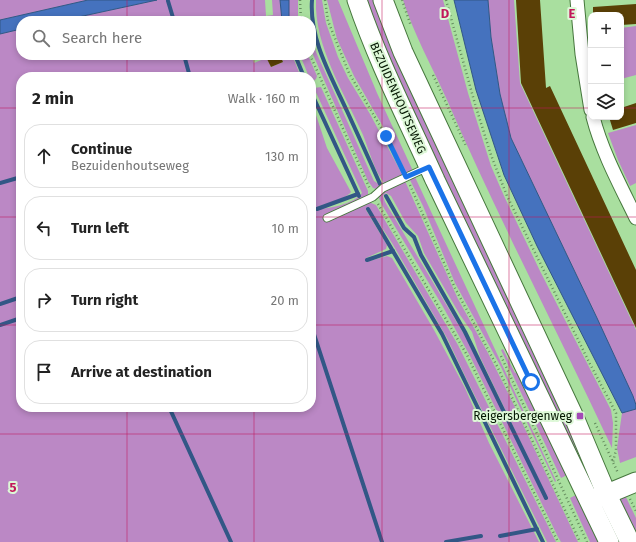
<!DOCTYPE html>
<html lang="en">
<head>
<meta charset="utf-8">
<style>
  body { margin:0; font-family:"Fira Sans",sans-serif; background:#f2f2f2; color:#222 }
  .controls { position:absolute; right:12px; top:12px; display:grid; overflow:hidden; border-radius:8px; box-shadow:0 2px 6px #0003 }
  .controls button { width:36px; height:36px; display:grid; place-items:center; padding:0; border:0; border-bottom:1px solid #e0e0e0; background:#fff; color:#222; font:20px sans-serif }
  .stop { position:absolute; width:12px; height:12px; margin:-9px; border:3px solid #1a73e8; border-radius:50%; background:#fff }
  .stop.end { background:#1a73e8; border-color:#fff; box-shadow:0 1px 4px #0008 }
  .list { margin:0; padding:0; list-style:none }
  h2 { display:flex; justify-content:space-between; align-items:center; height:52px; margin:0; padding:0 16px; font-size:17px }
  h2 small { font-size:13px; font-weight:400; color:#767676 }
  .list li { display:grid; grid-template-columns:26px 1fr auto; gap:12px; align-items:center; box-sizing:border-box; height:64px; margin:0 8px 8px; padding:0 8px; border:1px solid #e0e0e0; border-radius:16px }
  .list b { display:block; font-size:15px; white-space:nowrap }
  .list p { margin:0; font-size:13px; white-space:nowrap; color:#767676 }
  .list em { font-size:13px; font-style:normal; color:#767676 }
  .icon { flex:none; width:22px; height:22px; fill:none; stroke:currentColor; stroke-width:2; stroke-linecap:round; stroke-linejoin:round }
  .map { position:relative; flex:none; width:636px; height:542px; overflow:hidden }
  .search { position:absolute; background:#fff; box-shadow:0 2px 6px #0003; left:16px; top:16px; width:300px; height:44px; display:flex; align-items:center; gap:10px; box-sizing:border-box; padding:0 14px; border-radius:16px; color:#767676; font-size:15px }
  .panel { position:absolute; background:#fff; box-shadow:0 2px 6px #0003; left:16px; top:72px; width:300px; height:340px; border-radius:16px }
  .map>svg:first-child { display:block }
  .green { fill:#bb88c5; fill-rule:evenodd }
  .water { fill:#4572be; stroke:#325786 }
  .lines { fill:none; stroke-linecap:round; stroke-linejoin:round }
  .stream { stroke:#325786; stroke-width:4 }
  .building { fill:#5a4006 }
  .lane-casing { stroke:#46773d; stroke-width:9 }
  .street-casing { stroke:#46773d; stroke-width:15 }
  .secondary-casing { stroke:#46773d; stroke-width:21 }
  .path { stroke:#658c5e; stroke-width:2.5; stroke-dasharray:1 3; stroke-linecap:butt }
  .lane { stroke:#fff; stroke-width:7 }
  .street { stroke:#fff; stroke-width:13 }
  .secondary { stroke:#fff; stroke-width:19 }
  .route { stroke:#1a73e8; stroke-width:5 }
  .grid { fill:none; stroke:#c2185b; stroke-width:1; stroke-opacity:0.55 }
  .poi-dot { fill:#a34ab6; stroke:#ddf8d7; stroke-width:1.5 }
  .labels { text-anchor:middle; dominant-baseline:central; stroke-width:4; stroke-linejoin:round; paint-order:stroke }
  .street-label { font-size:12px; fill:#051803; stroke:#ddf8d7 }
  .poi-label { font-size:12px; fill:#051803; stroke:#ddf8d7; text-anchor:end }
  .grid-label { font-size:13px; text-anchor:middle; font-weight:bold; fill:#c2185b; stroke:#ddf8d7; stroke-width:4; stroke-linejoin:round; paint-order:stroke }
</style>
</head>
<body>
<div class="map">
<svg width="636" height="542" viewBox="0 0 636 542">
  <rect width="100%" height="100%" fill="#a9df9f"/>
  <g class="green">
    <polygon points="0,0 88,0 0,20"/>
    <polygon points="157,0 265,0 266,16 273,15 272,0 280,0 282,21 60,21"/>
    <polygon points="289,0 298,0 298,17 294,21 289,21"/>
    <path d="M 316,0 L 322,0 L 326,23 L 338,57 L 348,78 L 370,114 L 403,176 L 376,189 L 373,188 L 368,181 L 311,50 L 311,34 L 316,52 L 374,181 L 380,185 L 382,182 L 384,183 C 374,170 369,150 363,135 C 345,94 314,46 316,0 Z"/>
    <polygon points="327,0 338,0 377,93 413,171 407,174 389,137 354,76 337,39"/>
    <polygon points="365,0 376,0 588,464 579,469 398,79"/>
    <path d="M 403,0 L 443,0 L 468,93 L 491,166 L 504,196 L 540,271 L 611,410 L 613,423 L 612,448 C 558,332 498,218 447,100 C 432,66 414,35 403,0 Z"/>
    <polygon points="488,0 514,0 520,83 636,330 636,405 597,318 511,138 500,94 491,37"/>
    <polygon points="636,26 636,75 621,79 621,28"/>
    <path d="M 21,29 L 21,55 L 251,55 L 254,63 L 266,58 L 266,56 L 271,67 L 283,62 L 280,55 L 292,55 L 301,77 L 21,77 L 21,407 L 311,407 L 311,100 L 327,148 L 351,192 C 345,200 325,203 316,208 L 316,209 C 329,209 354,204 362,193 L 314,88 L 321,87 L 368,191 L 368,195 L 366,198 L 366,202 L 371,203 L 376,205 L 458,345 L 556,542 L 547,542 L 465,376 L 447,338 L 392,243 L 369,208 L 366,210 L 387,245 L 386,249 L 366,258 L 366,262 L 387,256 L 392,258 L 434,330 L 465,388 L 489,443 L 539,542 L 0,542 L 0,34 Z"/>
    <polygon points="300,55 308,55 317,76 316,79 311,83 311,77 309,77"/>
    <polygon points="636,125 636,183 630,186 618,160 608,133"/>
    <polygon points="415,177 556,481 555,482 501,367 455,283 423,206 410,180"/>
    <path d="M 405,181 L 458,299 L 488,353 L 511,399 L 578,542 L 561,542 L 558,537 L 470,356 L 442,305 L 382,205 L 379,198 L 381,192 ZM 386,193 L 391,196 L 406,223 L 418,236 L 424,253 L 460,315 L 472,332 L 480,357 L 548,499 L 545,500 L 471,346 L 385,202 L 383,196 Z"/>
    <polygon points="503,349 515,373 519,371 573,472 561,478 501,350"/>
    <polygon points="636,409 636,457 620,463 617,448 622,413"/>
    <polygon points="582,492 605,542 590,542 570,498"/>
    <polygon points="624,493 636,518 636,542 613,497"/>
  </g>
  <g class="water">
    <polygon points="88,0 157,0 60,21 21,21 21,29 0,34 0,20"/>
    <polygon points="280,0 289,0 289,21 282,21"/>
    <polygon points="454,0 488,0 491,37 500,94 511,138 597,318 633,396 636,405 636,409 622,413 537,246 504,175 476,90"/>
  </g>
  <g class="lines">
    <g class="stream">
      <path d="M 312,0 C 309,39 331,76 347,111 C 358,135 369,159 380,184"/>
      <polyline points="168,1 174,21"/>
      <polyline points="184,55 190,77"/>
      <polyline points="295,55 304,77"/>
      <polyline points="311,92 359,196"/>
      <polyline points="0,183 21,177"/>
      <polyline points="386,196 404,228 414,237 421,255 465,332 546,498"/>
      <polyline points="317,209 358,194"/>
      <polyline points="368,209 442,334 543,542"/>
      <polyline points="367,260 393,251"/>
      <polyline points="0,304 21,297"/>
      <polyline points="0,325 21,318"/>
      <polyline points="311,325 382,542"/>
      <polyline points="169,407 231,542"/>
      <polyline points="500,536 537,529"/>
      <polyline points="446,542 481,536"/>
    </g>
  </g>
  <g class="building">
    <polygon points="516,0 540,0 546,88 550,86 636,270 636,328 521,83"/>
    <polygon points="636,4 636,24 621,25 621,15 593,15 593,7"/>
    <polygon points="265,55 280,55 283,62 271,67"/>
    <polygon points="636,103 636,123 613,130 609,117 621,117 621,108"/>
  </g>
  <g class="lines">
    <defs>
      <polyline id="lane" points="327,218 373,197 383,188 428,167"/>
      <g id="street">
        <polyline points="577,0 582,54 591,110"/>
        <path d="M 593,117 C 602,152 620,185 636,218"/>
      </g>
      <g id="secondary">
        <path d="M 357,0 C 378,62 408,120 435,180 C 492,301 552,421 609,542"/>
        <polyline points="383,0 403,52 574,417 606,493 630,542"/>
        <polyline points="595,499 636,482"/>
      </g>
    </defs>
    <use href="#lane" class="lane-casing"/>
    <use href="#street" class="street-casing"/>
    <use href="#secondary" class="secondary-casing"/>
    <g class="path">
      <polyline points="300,0 301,21"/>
      <polyline points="325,0 328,21 349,73 386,136 403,170"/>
      <polyline points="402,0 411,26"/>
      <polyline points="446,0 475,104 491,155 507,196 590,364 616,413 616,450 613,462"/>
      <polyline points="310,55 370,189"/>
      <polyline points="433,75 466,146"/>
      <polyline points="410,185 455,288 498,368 580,542"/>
      <polyline points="378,204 467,355 558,542"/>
      <polyline points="501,356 587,542"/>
      <polyline points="595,423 618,473"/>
      <polyline points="630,499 636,511"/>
    </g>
    <use href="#lane" class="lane"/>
    <use href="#street" class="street"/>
    <use href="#secondary" class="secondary"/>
  </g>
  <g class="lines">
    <polyline class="route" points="386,136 406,177 429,167 531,382"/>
  </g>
  <path class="grid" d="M 127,0 L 127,21M 254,0 L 254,21M 382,0 L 382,542M 509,0 L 509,542M 127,55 L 127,77M 254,55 L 254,77M 0,108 L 21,108M 311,108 L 591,108M 621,108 L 636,108M 0,217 L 21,217M 311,217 L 636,217M 0,325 L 21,325M 311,325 L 636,325M 127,407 L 127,542M 254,407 L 254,542M 0,434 L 636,434"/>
  <rect class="poi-dot" x="576" y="412" width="8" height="8" rx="2"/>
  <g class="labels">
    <g class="street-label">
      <text transform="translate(398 98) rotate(66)">BEZUIDENHOUTSEWEG</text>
    </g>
    <g class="poi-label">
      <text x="572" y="416">Reigersbergenweg</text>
    </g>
  </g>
  <g class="grid-label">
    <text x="445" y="18">D</text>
    <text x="572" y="18">E</text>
    <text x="13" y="492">5</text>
  </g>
</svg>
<div class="controls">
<button>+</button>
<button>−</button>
<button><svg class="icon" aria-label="layers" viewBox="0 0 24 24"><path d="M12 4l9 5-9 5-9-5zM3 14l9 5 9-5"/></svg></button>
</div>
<div class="stop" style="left:531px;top:382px"></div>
<div class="stop end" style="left:386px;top:136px"></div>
<div class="search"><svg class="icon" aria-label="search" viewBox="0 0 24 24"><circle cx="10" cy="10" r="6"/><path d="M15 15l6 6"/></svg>Search here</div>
<section class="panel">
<h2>2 min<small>Walk · 160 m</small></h2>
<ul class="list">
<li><svg class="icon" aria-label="ahead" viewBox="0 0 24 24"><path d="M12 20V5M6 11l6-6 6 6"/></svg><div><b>Continue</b><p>Bezuidenhoutseweg</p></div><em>130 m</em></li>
<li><svg class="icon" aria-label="left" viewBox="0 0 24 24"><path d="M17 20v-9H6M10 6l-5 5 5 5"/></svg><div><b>Turn left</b></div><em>10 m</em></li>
<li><svg class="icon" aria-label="right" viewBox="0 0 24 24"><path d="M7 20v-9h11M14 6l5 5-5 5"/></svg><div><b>Turn right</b></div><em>20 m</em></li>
<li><svg class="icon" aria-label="arrive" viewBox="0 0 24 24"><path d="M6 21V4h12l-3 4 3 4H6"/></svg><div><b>Arrive at destination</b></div></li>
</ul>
</section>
</div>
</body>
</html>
